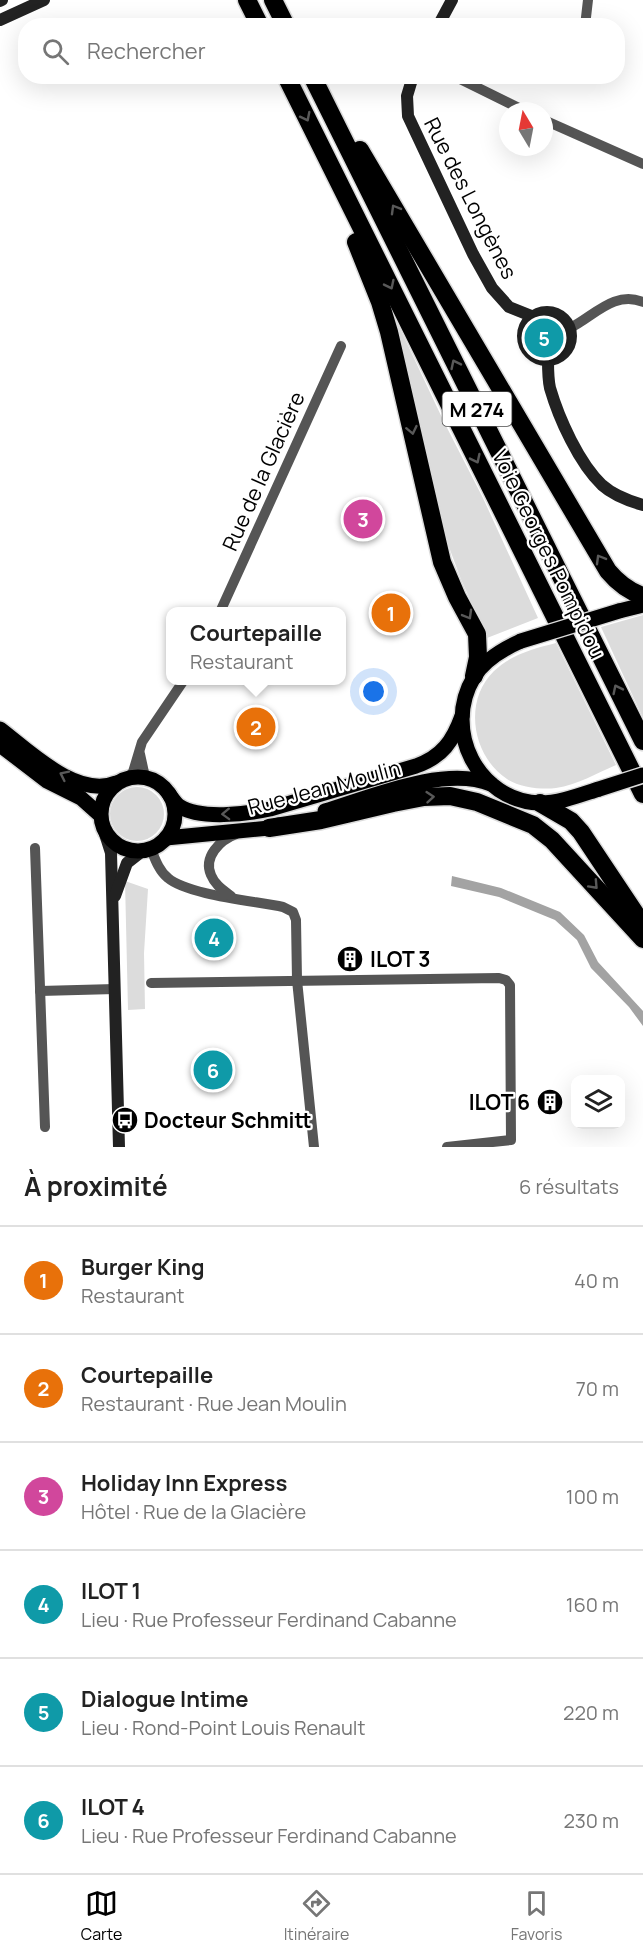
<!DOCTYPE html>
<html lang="fr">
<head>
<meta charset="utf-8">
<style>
  body { margin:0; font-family:Manrope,sans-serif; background:#f6f6f6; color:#222 }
  .controls { position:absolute; right:18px; bottom:18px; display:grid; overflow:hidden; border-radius:12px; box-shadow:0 6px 24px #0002 }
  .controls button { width:54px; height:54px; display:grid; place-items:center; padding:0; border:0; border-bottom:2px solid #e0e0e0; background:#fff; color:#222; font:30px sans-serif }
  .compass { position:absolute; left:499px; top:102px; width:54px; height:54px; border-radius:50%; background:#fff; box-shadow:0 6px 24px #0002; rotate:350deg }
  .you { position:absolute; left:374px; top:692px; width:21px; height:21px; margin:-15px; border:4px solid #fff; border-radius:50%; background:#1a73e8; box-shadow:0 0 0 9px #1a73e833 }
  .badge { display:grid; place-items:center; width:39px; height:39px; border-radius:50%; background:#000; color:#fff; font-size:20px; font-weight:700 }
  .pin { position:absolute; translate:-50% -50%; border:3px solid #fff; box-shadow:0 2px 6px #0006 }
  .popup { position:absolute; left:166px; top:607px; width:180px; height:78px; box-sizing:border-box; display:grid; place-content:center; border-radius:12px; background:#fff; filter:drop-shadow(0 2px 4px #0005); font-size:20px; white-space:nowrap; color:#767676 }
  .popup b { font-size:22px; color:#222 }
  .popup::after { content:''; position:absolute; left:50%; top:100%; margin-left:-12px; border:12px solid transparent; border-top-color:#fff }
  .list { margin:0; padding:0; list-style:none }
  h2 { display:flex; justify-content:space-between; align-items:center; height:78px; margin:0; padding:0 24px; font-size:26px }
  h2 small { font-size:20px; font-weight:400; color:#767676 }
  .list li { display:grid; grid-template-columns:39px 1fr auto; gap:18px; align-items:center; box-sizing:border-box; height:108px; padding:0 24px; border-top:2px solid #e0e0e0 }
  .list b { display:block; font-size:22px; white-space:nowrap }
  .list p { margin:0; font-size:20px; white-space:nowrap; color:#767676 }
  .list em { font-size:20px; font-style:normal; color:#767676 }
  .icon { flex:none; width:33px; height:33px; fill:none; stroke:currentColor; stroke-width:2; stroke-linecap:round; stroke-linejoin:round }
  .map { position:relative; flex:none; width:643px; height:1147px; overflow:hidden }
  .search { position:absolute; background:#fff; box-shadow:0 6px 24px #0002; left:18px; right:18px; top:18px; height:66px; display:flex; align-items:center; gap:15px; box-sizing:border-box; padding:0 21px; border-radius:24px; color:#767676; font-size:22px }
  .sheet { height:726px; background:#fff }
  nav { display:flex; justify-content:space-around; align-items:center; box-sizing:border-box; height:84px; border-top:2px solid #e0e0e0; background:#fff; font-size:16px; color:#767676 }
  nav a { display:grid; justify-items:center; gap:3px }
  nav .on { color:#000 }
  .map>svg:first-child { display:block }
  .green { fill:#dcdcdc }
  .water { fill:#a3a3a3 }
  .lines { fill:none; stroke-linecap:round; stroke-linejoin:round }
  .primary-casing { stroke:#dbdbdb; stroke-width:18 }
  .highway-casing { stroke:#dbdbdb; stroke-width:21 }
  .street { stroke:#555; stroke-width:10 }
  .secondary { stroke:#222; stroke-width:12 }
  .primary { stroke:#000; stroke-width:15 }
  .highway { stroke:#000; stroke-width:18 }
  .primary-bridge-casing { stroke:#dbdbdb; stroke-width:18; stroke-linecap:butt }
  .primary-bridge { stroke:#000; stroke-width:15 }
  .oneway { stroke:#595959 }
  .labels { text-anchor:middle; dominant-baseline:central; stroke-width:4.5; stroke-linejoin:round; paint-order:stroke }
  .shield { fill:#fff; stroke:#4c4c4c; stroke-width:1.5 }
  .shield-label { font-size:20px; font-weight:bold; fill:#000 }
  .street-label { font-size:21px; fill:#000; stroke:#fff }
  .poi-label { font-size:21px; font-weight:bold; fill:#000; stroke:#fff; text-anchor:start }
</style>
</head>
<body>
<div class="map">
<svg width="643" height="1147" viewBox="0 0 643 1147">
  <rect width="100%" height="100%" fill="#fff"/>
  <g class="green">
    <polygon points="396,320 444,422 483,498 538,618 487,638 460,577 442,528"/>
    <circle cx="549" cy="336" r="16"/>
    <polygon points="643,615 643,718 601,627"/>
    <path d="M 556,643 L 616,765 C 597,773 577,785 556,788 C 542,790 519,787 507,779 C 472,756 463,701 494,671 C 512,654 533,649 556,643 Z"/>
    <circle cx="137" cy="814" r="27"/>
    <polygon points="125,881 148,889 144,953 145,1009 128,1010"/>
  </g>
  <polygon class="water" points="452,876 501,888 560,912 584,935 598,962 643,1011 643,1026 629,1007 591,968 577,940 555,920 499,897 451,886"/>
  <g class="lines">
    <defs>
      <g id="primary">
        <polyline points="619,611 643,605"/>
        <path d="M 521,641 C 503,649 484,660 474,677 C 442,730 478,801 540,803 C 560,803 580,795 599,789"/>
        <path d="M 0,729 C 29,751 77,799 116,783"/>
        <polyline points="0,745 47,781 81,798 100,815"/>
        <circle cx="138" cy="814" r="37"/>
        <path d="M 169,794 C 172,798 175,803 179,806 C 200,820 247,814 270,809 L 416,766 C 442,757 453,741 462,716"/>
        <path d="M 325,811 C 371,797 445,765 491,784"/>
        <polyline points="166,838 269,828 279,825"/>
      </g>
      <g id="highway">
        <polyline points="247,0 260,26"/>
        <polyline points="273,0 286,26"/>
        <polyline points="286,76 643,794"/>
        <polyline points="312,76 643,741"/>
        <path d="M 360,150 L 608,571 C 618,583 628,591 643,596"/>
        <polyline points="356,242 380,302 389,332 442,562 457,597 477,634 478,657 474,676"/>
        <polyline points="540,803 571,821 581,832 643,925"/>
        <polyline points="269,828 321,820 393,803 424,797 450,796 477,802 533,825 552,840 643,939"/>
      </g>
    </defs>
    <use href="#primary" class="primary-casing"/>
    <use href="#highway" class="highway-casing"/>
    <g class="street">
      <polyline points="585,26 588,0"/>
      <polyline points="454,76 525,111"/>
      <polyline points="544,120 643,164"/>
      <path d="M 570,328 C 593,317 614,290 643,302"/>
      <polyline points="220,612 341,346"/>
      <polyline points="140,754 145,777 151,779"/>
      <polyline points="127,779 133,772 142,742 184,680"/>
      <polyline points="35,848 45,1127"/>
      <path d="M 151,849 C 155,859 159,871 168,878 C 188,895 255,901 283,907 L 293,912 L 296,920 L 297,980 L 314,1147"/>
      <path d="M 231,896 C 223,890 215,885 211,875 C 203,857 220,840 236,834"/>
      <polyline points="151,983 499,978 506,980 510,985 511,1140 447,1147"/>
      <polyline points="40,991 115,989"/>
    </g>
    <g class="secondary">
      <polyline points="0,1 2,0"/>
      <polyline points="0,20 44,0"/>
      <polyline points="438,26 452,0"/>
      <polyline points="413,76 407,96 408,116 473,254 492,288 509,307 534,317"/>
      <circle cx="547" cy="336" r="24"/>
      <path d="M 548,360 C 548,369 548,379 550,388 C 559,419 579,463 602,485 C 613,495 629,501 643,505"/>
      <polyline points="104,831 111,853 119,1147"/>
      <polyline points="115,896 127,863 141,852"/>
    </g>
    <use href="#primary" class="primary"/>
    <use href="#highway" class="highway"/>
    <defs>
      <g id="primary-bridge">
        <polyline points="521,641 619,611"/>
        <polyline points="599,789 643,775"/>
      </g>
    </defs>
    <use href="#primary-bridge" class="primary-bridge-casing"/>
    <use href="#primary-bridge" class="primary-bridge"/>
  </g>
  <defs><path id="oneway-chevron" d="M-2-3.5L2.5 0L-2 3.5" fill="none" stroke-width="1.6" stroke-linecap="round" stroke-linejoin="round" transform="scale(1.5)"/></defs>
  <g class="oneway">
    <use href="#oneway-chevron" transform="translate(306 117) rotate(63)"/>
    <use href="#oneway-chevron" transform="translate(395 209) rotate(-120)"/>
    <use href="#oneway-chevron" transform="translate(390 285) rotate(64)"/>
    <use href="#oneway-chevron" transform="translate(455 364) rotate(-116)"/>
    <use href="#oneway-chevron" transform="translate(412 430) rotate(78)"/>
    <use href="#oneway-chevron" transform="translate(476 459) rotate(64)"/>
    <use href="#oneway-chevron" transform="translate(600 559) rotate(-120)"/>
    <use href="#oneway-chevron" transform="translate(468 615) rotate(60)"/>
    <use href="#oneway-chevron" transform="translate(617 689) rotate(-116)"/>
    <use href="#oneway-chevron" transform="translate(64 775) rotate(-154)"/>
    <use href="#oneway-chevron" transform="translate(430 797) rotate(-5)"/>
    <use href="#oneway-chevron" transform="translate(226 814) rotate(178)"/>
    <use href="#oneway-chevron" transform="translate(594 885) rotate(47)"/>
  </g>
  <defs>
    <symbol id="building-disc" viewBox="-11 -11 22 22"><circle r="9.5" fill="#000" stroke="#fff"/><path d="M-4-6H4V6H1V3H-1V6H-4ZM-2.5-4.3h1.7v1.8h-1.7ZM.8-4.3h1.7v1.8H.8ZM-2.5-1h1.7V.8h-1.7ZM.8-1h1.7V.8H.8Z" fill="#fff"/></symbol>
    <symbol id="bus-disc" viewBox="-11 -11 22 22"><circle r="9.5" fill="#000" stroke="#fff"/><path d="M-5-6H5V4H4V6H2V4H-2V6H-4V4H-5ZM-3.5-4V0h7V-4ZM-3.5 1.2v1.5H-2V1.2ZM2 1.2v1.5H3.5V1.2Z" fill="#fff"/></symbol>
  </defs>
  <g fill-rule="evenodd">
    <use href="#building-disc" x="335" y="944" width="30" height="30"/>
    <use href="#building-disc" x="535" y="1087" width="30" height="30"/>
    <use href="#bus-disc" x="110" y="1105" width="30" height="30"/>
  </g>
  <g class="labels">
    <rect class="shield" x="442.5" y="392" width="69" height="34" rx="4.5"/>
    <g class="shield-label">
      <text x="477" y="409">M 274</text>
    </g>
    <g class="street-label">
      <text transform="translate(471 198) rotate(63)">Rue des Longènes</text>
      <text transform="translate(263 471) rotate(-66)">Rue de la Glacière</text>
      <text transform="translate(549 554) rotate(64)">Voie Georges Pompidou</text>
      <text transform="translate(324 787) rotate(-15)">Rue Jean Moulin</text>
    </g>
    <g class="poi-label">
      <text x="370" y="959">ILOT 3</text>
      <text x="530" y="1102" text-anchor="end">ILOT 6</text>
      <text x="144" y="1120">Docteur Schmitt</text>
    </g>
  </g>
</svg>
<div class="controls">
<button><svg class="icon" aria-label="layers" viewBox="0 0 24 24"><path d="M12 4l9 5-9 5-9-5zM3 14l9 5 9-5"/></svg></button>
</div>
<svg class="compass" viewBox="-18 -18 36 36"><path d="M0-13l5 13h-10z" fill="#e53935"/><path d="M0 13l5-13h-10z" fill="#767676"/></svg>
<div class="you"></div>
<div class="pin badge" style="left:391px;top:613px;background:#e8710a">1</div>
<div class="pin badge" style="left:256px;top:727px;background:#e8710a">2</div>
<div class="popup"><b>Courtepaille</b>Restaurant</div>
<div class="pin badge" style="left:363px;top:519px;background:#d1479c">3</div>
<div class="pin badge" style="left:214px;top:938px;background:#0f9aa8">4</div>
<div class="pin badge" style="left:544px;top:338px;background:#0f9aa8">5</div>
<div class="pin badge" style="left:213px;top:1070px;background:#0f9aa8">6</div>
<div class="search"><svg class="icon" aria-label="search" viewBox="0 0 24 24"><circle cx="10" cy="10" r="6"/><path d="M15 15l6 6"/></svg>Rechercher</div>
</div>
<section class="sheet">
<h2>À proximité<small>6 résultats</small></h2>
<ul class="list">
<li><span class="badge" style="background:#e8710a">1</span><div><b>Burger King</b><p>Restaurant</p></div><em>40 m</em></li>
<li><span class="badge" style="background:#e8710a">2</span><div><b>Courtepaille</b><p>Restaurant · Rue Jean Moulin</p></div><em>70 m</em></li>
<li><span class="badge" style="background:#d1479c">3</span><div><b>Holiday Inn Express</b><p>Hôtel · Rue de la Glacière</p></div><em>100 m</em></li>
<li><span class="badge" style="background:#0f9aa8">4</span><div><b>ILOT 1</b><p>Lieu · Rue Professeur Ferdinand Cabanne</p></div><em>160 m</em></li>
<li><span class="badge" style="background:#0f9aa8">5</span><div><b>Dialogue Intime</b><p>Lieu · Rond-Point Louis Renault</p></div><em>220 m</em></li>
<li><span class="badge" style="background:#0f9aa8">6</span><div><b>ILOT 4</b><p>Lieu · Rue Professeur Ferdinand Cabanne</p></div><em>230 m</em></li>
</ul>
</section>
<nav>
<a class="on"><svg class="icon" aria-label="map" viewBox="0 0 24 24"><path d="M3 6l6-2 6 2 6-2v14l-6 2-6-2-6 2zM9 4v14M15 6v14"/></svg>Carte</a>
<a><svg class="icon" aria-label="directions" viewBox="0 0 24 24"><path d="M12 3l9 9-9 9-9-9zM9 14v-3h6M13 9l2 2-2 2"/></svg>Itinéraire</a>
<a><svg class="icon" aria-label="saved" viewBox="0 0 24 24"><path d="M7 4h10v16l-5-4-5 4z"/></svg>Favoris</a>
</nav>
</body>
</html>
